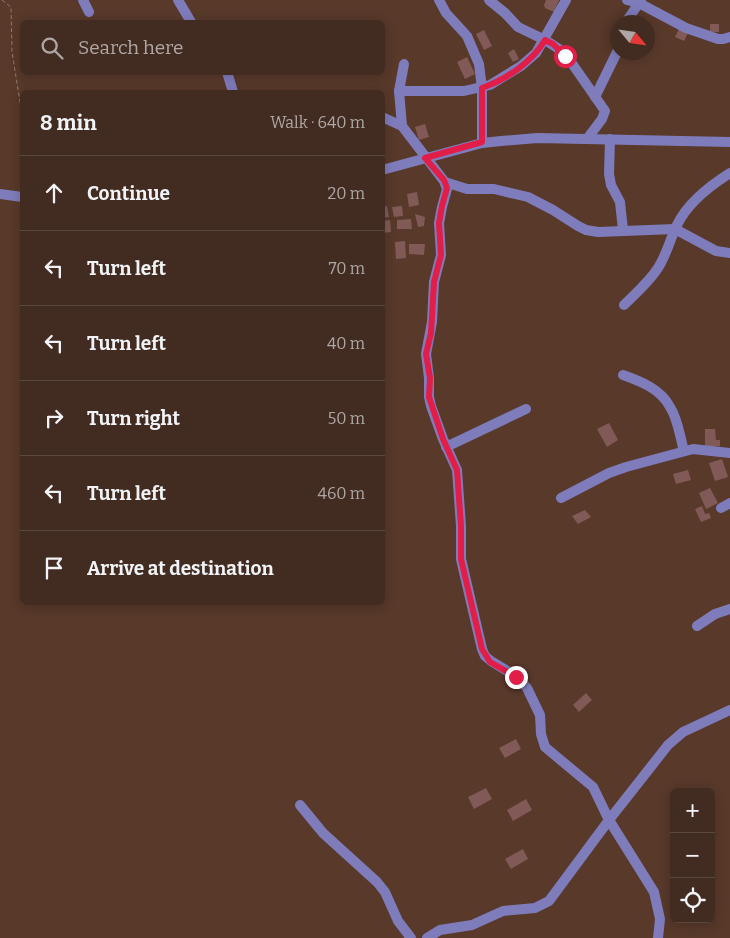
<!DOCTYPE html>
<html lang="en">
<head>
<meta charset="utf-8">
<style>
  body { margin:0; font-family:Bitter,serif; background:#493329; color:#f1f3f6 }
  .controls { position:absolute; right:15px; bottom:15px; display:grid; overflow:hidden; border-radius:8px; box-shadow:0 2px 12px #0003 }
  .controls button { width:45px; height:45px; display:grid; place-items:center; padding:0; border:0; border-bottom:1px solid #5a473e; background:#422b20; color:#f1f3f6; font:25px sans-serif }
  .compass { position:absolute; left:610px; top:15px; width:45px; height:45px; border-radius:50%; background:#422b20; box-shadow:0 2px 12px #0003; rotate:119deg }
  .stop { position:absolute; width:15px; height:15px; margin:-11px; border:4px solid #e11d48; border-radius:50%; background:#fff }
  .stop.end { background:#e11d48; border-color:#fff; box-shadow:0 1px 5px #0008 }
  .list { margin:0; padding:0; list-style:none }
  h2 { display:flex; justify-content:space-between; align-items:center; height:65px; margin:0; padding:0 20px; font-size:21px }
  h2 small { font-size:16px; font-weight:400; color:#aea7a5 }
  .list li { display:grid; grid-template-columns:32px 1fr auto; gap:15px; align-items:center; box-sizing:border-box; height:75px; padding:0 20px; border-top:1px solid #5a473e }
  .list b { display:block; font-size:19px; white-space:nowrap }
  .list em { font-size:16px; font-style:normal; color:#aea7a5 }
  .icon { flex:none; width:28px; height:28px; fill:none; stroke:currentColor; stroke-width:2; stroke-linecap:round; stroke-linejoin:round }
  .map { position:relative; flex:none; width:730px; height:938px; overflow:hidden }
  .search { position:absolute; background:#422b20; box-shadow:0 2px 12px #0003; left:20px; top:20px; width:365px; height:55px; display:flex; align-items:center; gap:12px; box-sizing:border-box; padding:0 18px; border-radius:8px; color:#aea7a5; font-size:19px }
  .panel { position:absolute; background:#422b20; box-shadow:0 2px 12px #0003; left:20px; top:90px; width:365px; height:515px; border-radius:8px }
  .map>svg:first-child { display:block }
  .building { fill:#815a57 }
  .lines { fill:none; stroke-linecap:round; stroke-linejoin:round }
  .path { stroke:#94796c; stroke-width:1; stroke-dasharray:4 2.5; stroke-linecap:butt }
  .minor { stroke:#7f7cbc; stroke-width:10 }
  .route { stroke:#e11d48; stroke-width:6 }
</style>
</head>
<body>
<div class="map">
<svg width="730" height="938" viewBox="0 0 730 938">
  <rect width="100%" height="100%" fill="#58392a"/>
  <g class="building">
    <polygon points="546,0 559,0 554,12 545,8 544,5"/>
    <rect x="710" y="24" width="9" height="8"/>
    <polygon points="679,29 688,33 684,41 675,37"/>
    <polygon points="484,30 492,46 484,50 476,34"/>
    <polygon points="514,49 519,59 513,62 508,53"/>
    <polygon points="467,57 475,74 465,79 457,62"/>
    <polygon points="425,124 429,137 419,140 415,127"/>
    <polygon points="417,192 419,205 409,207 407,194"/>
    <polygon points="387,206 389,217 382,218 382,207"/>
    <polygon points="402,206 403,216 394,217 392,207"/>
    <polygon points="415,214 425,217 424,226 418,227"/>
    <polygon points="411,219 412,229 397,229 397,220"/>
    <polygon points="390,220 391,232 382,233 382,221"/>
    <polygon points="405,241 406,258 396,259 395,242"/>
    <polygon points="409,244 425,244 424,255 409,254"/>
    <polygon points="609,423 618,440 607,447 597,429"/>
    <polygon points="705,429 715,429 716,440 720,440 720,446 705,447"/>
    <polygon points="722,459 728,477 715,481 709,463"/>
    <polygon points="688,470 691,480 676,484 673,474"/>
    <polygon points="710,488 718,503 706,509 699,493"/>
    <polygon points="702,506 705,514 709,513 711,518 701,522 695,509"/>
    <polygon points="585,510 591,517 578,524 572,516"/>
    <polygon points="586,693 592,700 579,712 573,705"/>
    <polygon points="516,739 521,749 505,758 499,748"/>
    <polygon points="486,788 492,799 474,809 468,797"/>
    <polygon points="526,799 532,810 513,821 507,810"/>
    <polygon points="523,849 528,859 511,869 505,859"/>
  </g>
  <g class="lines">
    <polyline class="path" points="2,0 11,7 12,52 22,114"/>
    <g class="minor">
      <polyline points="83,0 89,12"/>
      <polyline points="178,0 191,22"/>
      <polyline points="439,0 446,13 467,36 479,64 482,88 482,143"/>
      <polyline points="489,0 505,13 518,27 545,40 559,49 571,62 605,111 602,119 587,139"/>
      <polyline points="627,0 639,3 686,28 718,39 723,39 730,37"/>
      <polyline points="626,22 641,0"/>
      <polyline points="227,72 233,92"/>
      <polyline points="399,91 464,91 490,85 521,66 536,53 566,0"/>
      <polyline points="595,97 618,50"/>
      <polyline points="382,117 402,126 444,181 447,189 442,207 439,223 441,255 434,282 432,322 426,354 429,378 429,397 431,406 443,439 457,470 461,526 461,559 482,649 485,656 491,661 517,677 527,688 540,715 541,734 545,747 593,787 609,820 654,892 660,919 658,938"/>
      <polyline points="402,126 399,91 404,64"/>
      <polyline points="610,139 609,174 611,185 620,202 623,230"/>
      <polyline points="382,170 482,143 501,141 537,138 730,142"/>
      <polyline points="445,182 467,189 494,189 528,197 553,210 578,226 586,230 598,232 675,229 716,251 730,253"/>
      <polyline points="0,194 22,197"/>
      <path d="M 624,305 C 636,293 649,282 658,268 C 667,254 670,239 677,225 C 687,204 711,185 730,173"/>
      <path d="M 623,375 C 640,381 661,389 670,407 C 678,419 680,437 684,451"/>
      <polyline points="446,447 526,409"/>
      <polyline points="561,498 609,473 626,467 693,449 730,453"/>
      <polyline points="721,508 730,503"/>
      <polyline points="697,626 715,614 730,609"/>
      <polyline points="300,805 323,833 377,882 385,892 398,921 411,938"/>
      <polyline points="427,938 440,930 472,925 503,911 535,908 549,901 609,820 668,745 683,732 730,710"/>
    </g>
  </g>
  <g class="lines">
    <path class="route" d="M 516,677 L 490,662 L 482,649 L 461,559 L 461,526 L 457,470 L 443,439 L 429,397 L 430,378 L 426,354 L 431,333 L 434,282 L 441,255 L 439,223 L 442,206 L 447,188 L 444,180 L 425,158 L 482,142 L 482,88 C 507,79 532,62 545,40 L 553,44 L 565,56"/>
  </g>
</svg>
<div class="controls">
<button>+</button>
<button>−</button>
<button><svg class="icon" aria-label="locate" viewBox="0 0 24 24"><circle cx="12" cy="12" r="6"/><path d="M12 2v4M12 18v4M2 12h4M18 12h4"/></svg></button>
</div>
<svg class="compass" viewBox="-18 -18 36 36"><path d="M0-13l5 13h-10z" fill="#e53935"/><path d="M0 13l5-13h-10z" fill="#aea7a5"/></svg>
<div class="stop" style="left:565px;top:56px"></div>
<div class="stop end" style="left:516px;top:677px"></div>
<div class="search"><svg class="icon" aria-label="search" viewBox="0 0 24 24"><circle cx="10" cy="10" r="6"/><path d="M15 15l6 6"/></svg>Search here</div>
<section class="panel">
<h2>8 min<small>Walk · 640 m</small></h2>
<ul class="list">
<li><svg class="icon" aria-label="ahead" viewBox="0 0 24 24"><path d="M12 20V5M6 11l6-6 6 6"/></svg><div><b>Continue</b></div><em>20 m</em></li>
<li><svg class="icon" aria-label="left" viewBox="0 0 24 24"><path d="M17 20v-9H6M10 6l-5 5 5 5"/></svg><div><b>Turn left</b></div><em>70 m</em></li>
<li><svg class="icon" aria-label="left" viewBox="0 0 24 24"><path d="M17 20v-9H6M10 6l-5 5 5 5"/></svg><div><b>Turn left</b></div><em>40 m</em></li>
<li><svg class="icon" aria-label="right" viewBox="0 0 24 24"><path d="M7 20v-9h11M14 6l5 5-5 5"/></svg><div><b>Turn right</b></div><em>50 m</em></li>
<li><svg class="icon" aria-label="left" viewBox="0 0 24 24"><path d="M17 20v-9H6M10 6l-5 5 5 5"/></svg><div><b>Turn left</b></div><em>460 m</em></li>
<li><svg class="icon" aria-label="arrive" viewBox="0 0 24 24"><path d="M6 21V4h12l-3 4 3 4H6"/></svg><div><b>Arrive at destination</b></div></li>
</ul>
</section>
</div>
</body>
</html>
